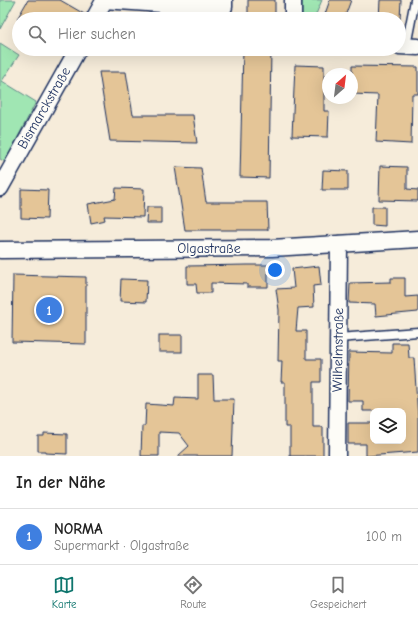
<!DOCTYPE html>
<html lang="de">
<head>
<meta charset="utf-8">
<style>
  body { margin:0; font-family:"Comic Neue",sans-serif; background:#f6f6f6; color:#222 }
  .controls { position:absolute; right:12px; bottom:12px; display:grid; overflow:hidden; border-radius:8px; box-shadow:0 4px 16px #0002 }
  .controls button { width:36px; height:36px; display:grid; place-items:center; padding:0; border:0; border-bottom:1px solid #e0e0e0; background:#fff; color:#222; font:20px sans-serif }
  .compass { position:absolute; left:322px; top:68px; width:36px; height:36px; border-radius:50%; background:#fff; box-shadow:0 4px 16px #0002; rotate:28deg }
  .you { position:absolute; left:275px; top:270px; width:14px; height:14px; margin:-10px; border:3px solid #fff; border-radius:50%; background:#1a73e8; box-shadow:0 0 0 6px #1a73e833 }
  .badge { display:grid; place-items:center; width:26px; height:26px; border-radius:50%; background:#0f766e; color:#fff; font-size:13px; font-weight:700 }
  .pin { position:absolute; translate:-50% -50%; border:2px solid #fff; box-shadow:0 1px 4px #0006 }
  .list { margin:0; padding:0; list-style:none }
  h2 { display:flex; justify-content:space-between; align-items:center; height:52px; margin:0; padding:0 16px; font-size:17px }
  h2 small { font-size:13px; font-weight:400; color:#767676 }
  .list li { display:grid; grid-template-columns:26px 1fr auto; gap:12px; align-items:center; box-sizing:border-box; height:56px; padding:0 16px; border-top:1px solid #e0e0e0 }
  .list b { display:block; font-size:15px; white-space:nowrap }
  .list p { margin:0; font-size:13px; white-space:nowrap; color:#767676 }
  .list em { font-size:13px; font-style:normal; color:#767676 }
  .icon { flex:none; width:22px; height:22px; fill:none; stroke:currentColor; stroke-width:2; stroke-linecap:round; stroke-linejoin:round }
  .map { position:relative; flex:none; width:418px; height:456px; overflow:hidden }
  .search { position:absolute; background:#fff; box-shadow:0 4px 16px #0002; left:12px; right:12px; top:12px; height:44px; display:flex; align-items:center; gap:10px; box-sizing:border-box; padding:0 14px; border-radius:22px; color:#767676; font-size:15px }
  .sheet { height:108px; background:#fff }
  nav { display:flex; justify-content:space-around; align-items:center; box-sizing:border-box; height:56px; border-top:1px solid #e0e0e0; background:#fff; font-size:11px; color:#767676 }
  nav a { display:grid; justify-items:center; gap:2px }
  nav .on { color:#0f766e }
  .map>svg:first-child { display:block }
  .green { fill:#a0e6b3; stroke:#5e8a88 }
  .building { fill:#e4c597; stroke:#1b2f5e }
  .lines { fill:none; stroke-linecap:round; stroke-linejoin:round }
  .lane-casing { stroke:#1b2f5e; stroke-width:11 }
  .street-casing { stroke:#1b2f5e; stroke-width:19 }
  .lane { stroke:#fdfcf7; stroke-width:8 }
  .street { stroke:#fdfcf7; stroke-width:16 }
  .labels { text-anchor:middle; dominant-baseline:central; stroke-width:3.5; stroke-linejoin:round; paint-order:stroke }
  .street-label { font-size:14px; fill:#1b2f5e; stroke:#fdfcf7 }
</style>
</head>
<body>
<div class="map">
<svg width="418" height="456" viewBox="0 0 418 456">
  <rect width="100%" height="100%" fill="#f6ecda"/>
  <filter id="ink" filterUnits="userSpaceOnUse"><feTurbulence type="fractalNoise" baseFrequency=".025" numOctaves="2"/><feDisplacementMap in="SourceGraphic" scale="8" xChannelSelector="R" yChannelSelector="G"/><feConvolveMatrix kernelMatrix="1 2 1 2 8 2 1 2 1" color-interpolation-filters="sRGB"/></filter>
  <g filter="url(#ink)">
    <g class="green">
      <polygon points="0,0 16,0 0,29"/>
      <polygon points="302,0 322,0 314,19 302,19"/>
      <polygon points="0,43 19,55 2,81 36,102 5,162 0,159"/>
    </g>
    <g class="building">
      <polygon points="28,0 60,0 86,15 85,19 17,19"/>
      <rect x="248" y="0" width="27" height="19"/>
      <polygon points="330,0 351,0 344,19 325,14"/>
      <polygon points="380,0 401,0 400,19 379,19"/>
      <polygon points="243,49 271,49 269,178 240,177"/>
      <polygon points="295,65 324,66 324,111 329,111 328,137 292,136"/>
      <polygon points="352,66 418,67 418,94 412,94 411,144 376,142 378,95 352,94"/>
      <polygon points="99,72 126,72 133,115 193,115 197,143 110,141"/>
      <polygon points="380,166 407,167 407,189 418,190 418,201 379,200"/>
      <polygon points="175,167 201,168 206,202 267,202 268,230 185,230"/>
      <polygon points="323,170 348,171 348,190 322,190"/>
      <polygon points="116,188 144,189 143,217 104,216 105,220 91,223 88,204 115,199"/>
      <polygon points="21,189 48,190 47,219 21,218"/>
      <polygon points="147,207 161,207 161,223 146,223"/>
      <polygon points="372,207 385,207 385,226 372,225"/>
      <polygon points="247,265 268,265 268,287 247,287 247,284 211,283 211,293 197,293 196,284 187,284 187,266"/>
      <polygon points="319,266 321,285 313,286 314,307 298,308 296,331 306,331 306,359 321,359 321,382 313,382 313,427 323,427 323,456 290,456 290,427 285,427 285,382 281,382 282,361 278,361 279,310 276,289 294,288 292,269"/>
      <polygon points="13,275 86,277 86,344 12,342"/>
      <polygon points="391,278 405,278 405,297 418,296 418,312 376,316 375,304 349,303 350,283 391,282"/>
      <polygon points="121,279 147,280 146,302 120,301"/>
      <rect x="159" y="335" width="23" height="17"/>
      <polygon points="392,343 408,343 409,358 414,358 418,419 418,452 366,456 366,444 348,444 348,423 373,423 373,441 403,441 403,411 363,411 363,401 348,401 349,352 392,353"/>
      <polygon points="198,375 213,375 214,399 234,399 232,456 178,456 189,446 179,433 159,432 159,456 141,456 142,426 145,426 146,404 174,406 175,398 198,399"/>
      <polygon points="44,433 67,434 67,454 45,453 45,451 38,451 38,436 44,436"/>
    </g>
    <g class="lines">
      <defs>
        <g id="lane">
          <polyline points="406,46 415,0"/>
          <polyline points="338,338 418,332"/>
        </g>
        <g id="street">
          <polyline points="104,0 176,5 224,7 224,0"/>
          <polyline points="94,19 104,1"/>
          <polyline points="293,19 293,0"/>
          <polyline points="399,46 418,47"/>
          <polyline points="0,188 78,49"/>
          <polyline points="0,250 272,248 418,239"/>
          <polyline points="337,456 339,244"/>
        </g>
      </defs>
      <use href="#lane" class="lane-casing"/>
      <use href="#street" class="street-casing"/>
      <use href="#lane" class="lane"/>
      <use href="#street" class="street"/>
    </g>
  </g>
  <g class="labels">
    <g class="street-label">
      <text transform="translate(44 108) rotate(-60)">Bismarckstraße</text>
      <text x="209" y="248">Olgastraße</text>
      <text transform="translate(338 350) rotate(-89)">Wilhelmstraße</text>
    </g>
  </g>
</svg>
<div class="controls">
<button><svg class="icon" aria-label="layers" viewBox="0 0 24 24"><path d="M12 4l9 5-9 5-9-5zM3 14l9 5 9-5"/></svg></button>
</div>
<svg class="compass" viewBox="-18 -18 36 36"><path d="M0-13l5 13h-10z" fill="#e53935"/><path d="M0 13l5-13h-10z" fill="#767676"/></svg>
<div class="you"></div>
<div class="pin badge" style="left:49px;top:310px;background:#3f7fe0">1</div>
<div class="search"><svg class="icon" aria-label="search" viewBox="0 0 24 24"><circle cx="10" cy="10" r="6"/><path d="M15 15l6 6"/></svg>Hier suchen</div>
</div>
<section class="sheet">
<h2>In der Nähe<small></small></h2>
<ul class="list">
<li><span class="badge" style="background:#3f7fe0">1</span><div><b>NORMA</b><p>Supermarkt · Olgastraße</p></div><em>100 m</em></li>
</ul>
</section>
<nav>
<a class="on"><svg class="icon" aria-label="map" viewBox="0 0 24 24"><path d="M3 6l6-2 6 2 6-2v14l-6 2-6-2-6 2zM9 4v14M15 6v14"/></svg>Karte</a>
<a><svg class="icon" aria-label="directions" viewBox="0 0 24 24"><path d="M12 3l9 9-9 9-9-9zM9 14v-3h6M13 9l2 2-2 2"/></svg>Route</a>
<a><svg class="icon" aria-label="saved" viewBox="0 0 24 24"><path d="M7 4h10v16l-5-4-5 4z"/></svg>Gespeichert</a>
</nav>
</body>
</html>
